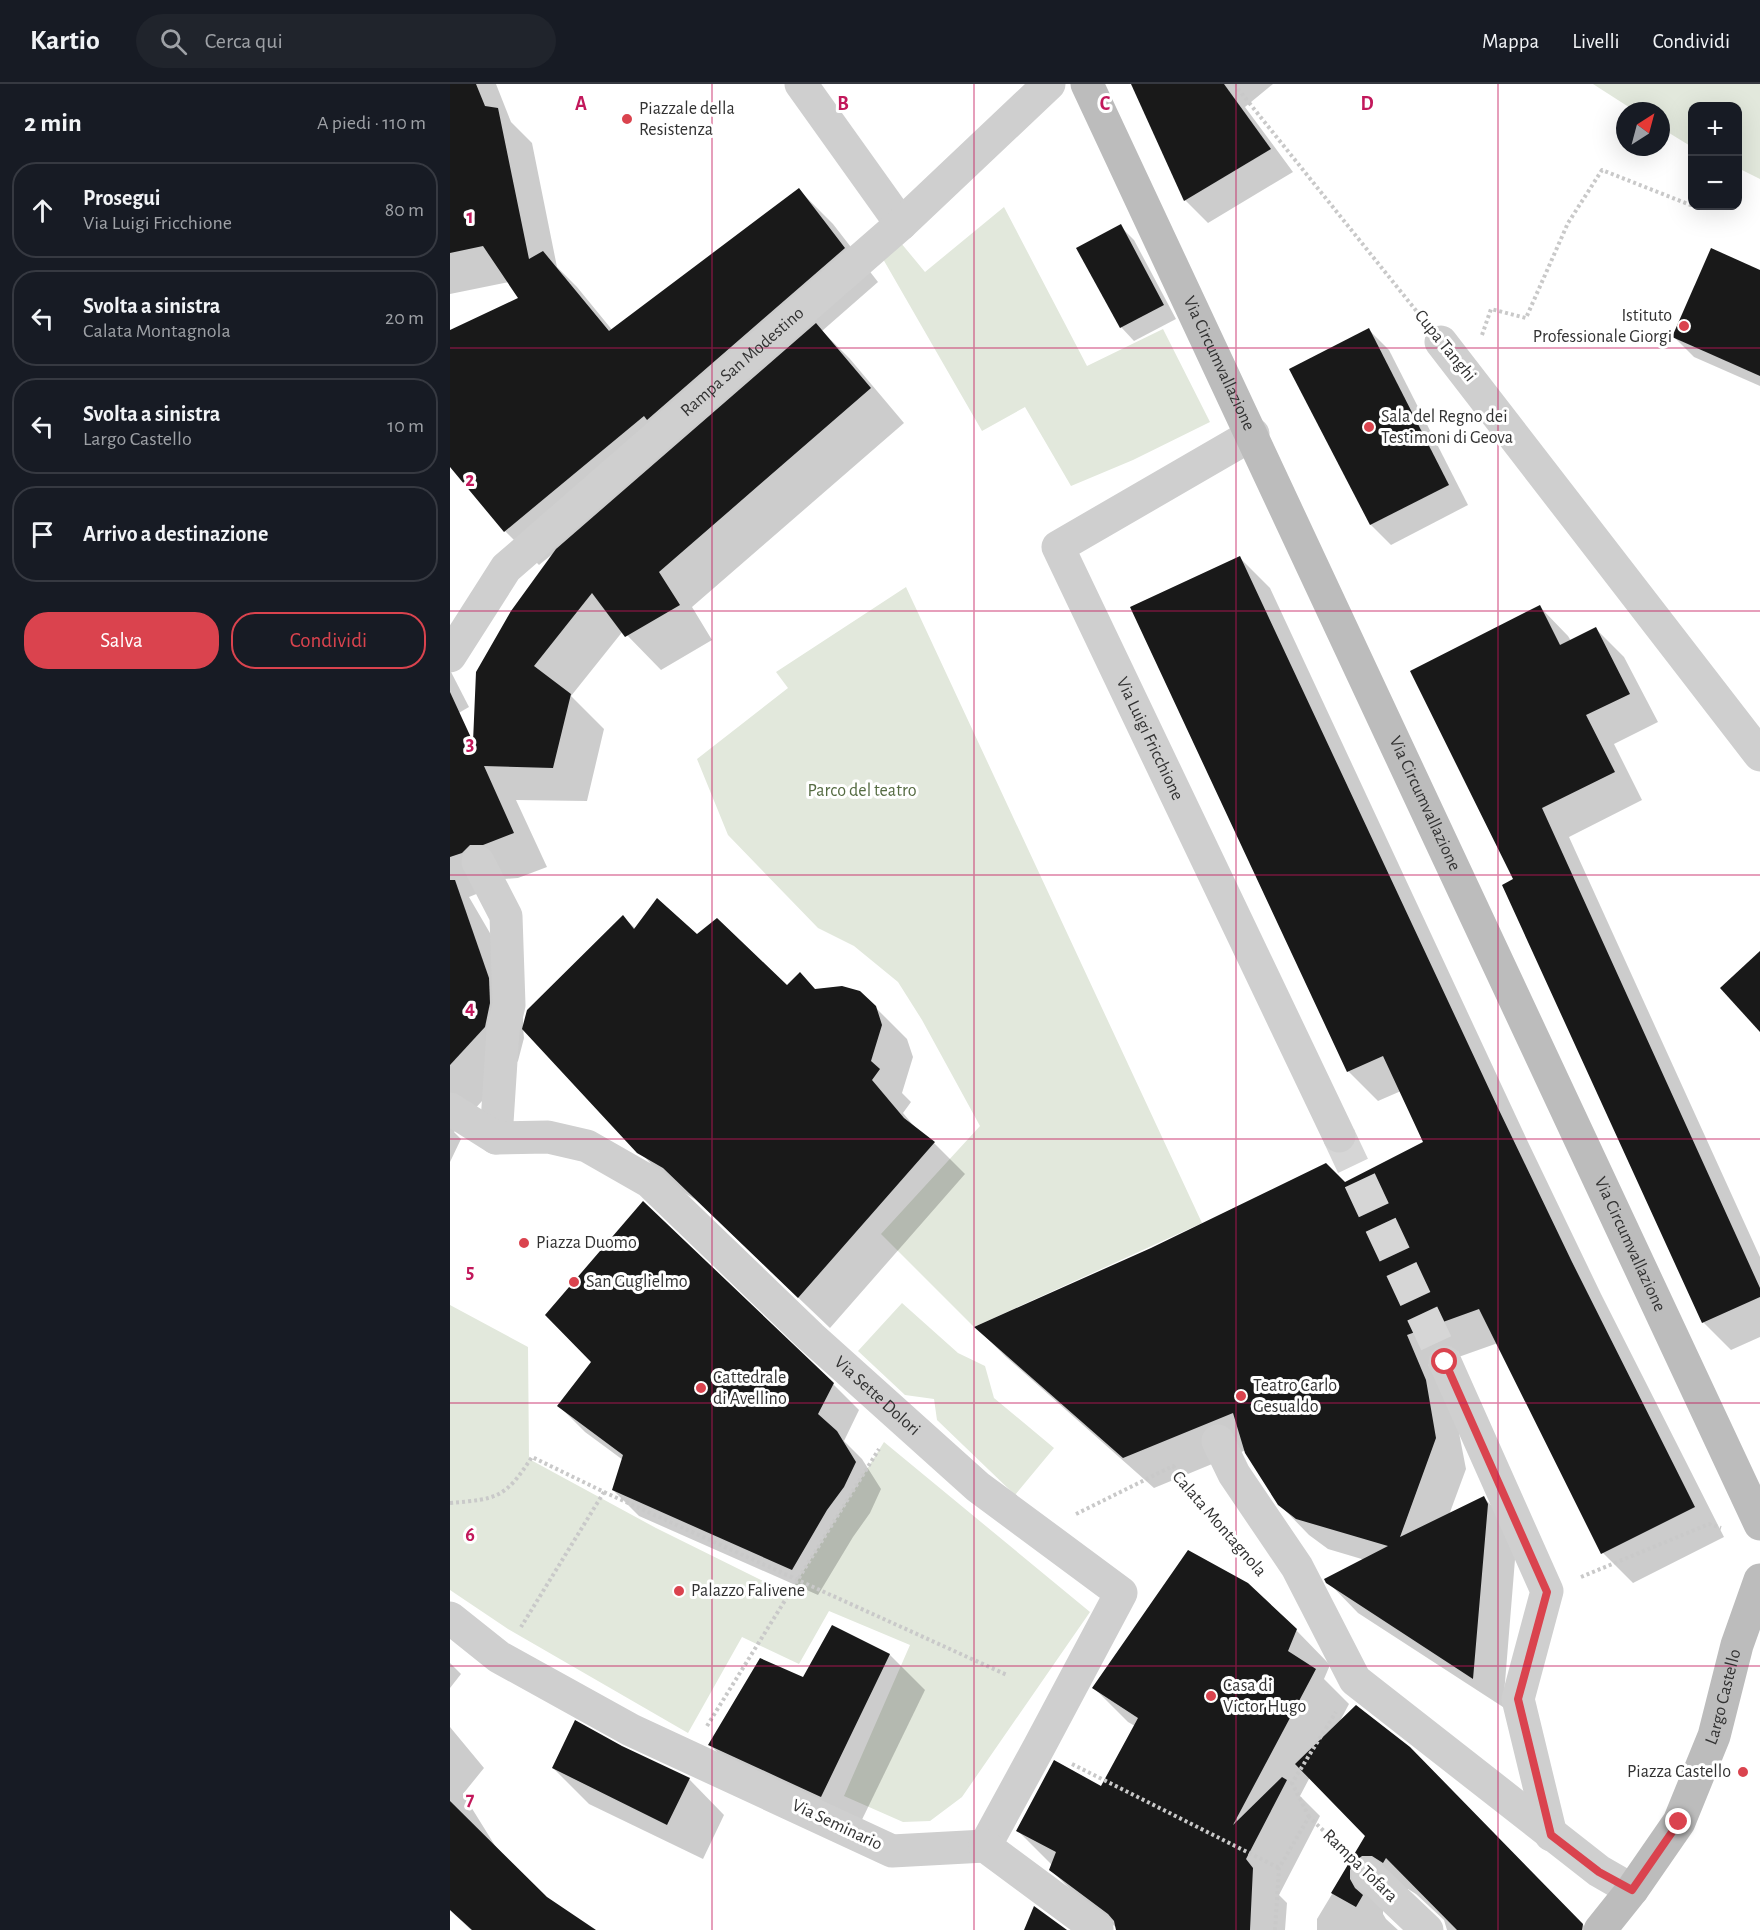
<!DOCTYPE html>
<html lang="it">
<head>
<meta charset="utf-8">
<style>
  body { margin:0; font-family:"Alegreya Sans",sans-serif; background:#20242c; color:#f1f3f6 }
  .controls { position:absolute; right:18px; top:18px; display:grid; overflow:hidden; border-radius:12px; box-shadow:0 6px 24px #0002 }
  .controls button { width:54px; height:54px; display:grid; place-items:center; padding:0; border:0; border-bottom:2px solid #363941; background:#171b24; color:#f1f3f6; font:30px sans-serif }
  .compass { position:absolute; left:1166px; top:18px; width:54px; height:54px; border-radius:50%; background:#171b24; box-shadow:0 6px 24px #0002; rotate:36deg }
  .stop { position:absolute; width:18px; height:18px; margin:-14px; border:4px solid #da434e; border-radius:50%; background:#fff }
  .stop.end { background:#da434e; border-color:#fff; box-shadow:0 2px 6px #0008 }
  .list { margin:0; padding:0; list-style:none }
  h2 { display:flex; justify-content:space-between; align-items:center; height:78px; margin:0; padding:0 24px; font-size:26px }
  h2 small { font-size:20px; font-weight:400; color:#9ea1a6 }
  .list li { display:grid; grid-template-columns:39px 1fr auto; gap:18px; align-items:center; box-sizing:border-box; height:96px; margin:0 12px 12px; padding:0 12px; border:2px solid #363941; border-radius:24px }
  .list b { display:block; font-size:22px; white-space:nowrap }
  .list p { margin:0; font-size:20px; white-space:nowrap; color:#9ea1a6 }
  .list em { font-size:20px; font-style:normal; color:#9ea1a6 }
  .actions { display:flex; gap:12px; padding:18px 24px }
  .actions a { flex:1; padding:14px 0; border:2px solid #da434e; border-radius:24px; text-align:center; font-size:21px; color:#da434e }
  .actions .main { background:#da434e; color:#fff }
  .icon { flex:none; width:33px; height:33px; fill:none; stroke:currentColor; stroke-width:2; stroke-linecap:round; stroke-linejoin:round }
  .map { position:relative; flex:none; width:1310px; height:1846px; overflow:hidden }
  header { display:flex; align-items:center; gap:36px; box-sizing:border-box; height:84px; padding:0 30px; background:#171b24; border-bottom:2px solid #363941 }
  header strong { font-size:28px }
  nav { display:flex; gap:33px; margin-inline-start:auto; font-size:21px }
  .search { width:420px; height:54px; background:#20242c; display:flex; align-items:center; gap:15px; box-sizing:border-box; padding:0 21px; border-radius:33px; color:#9ea1a6; font-size:22px }
  main { display:flex }
  aside { flex:1; background:#171b24 }
  .map>svg:first-child { display:block }
  .green { fill:#e2e8dc }
  .shadow { fill:#0003 }
  .building { fill:#191919 }
  .lines { fill:none; stroke-linecap:round; stroke-linejoin:round }
  .street-tunnel { stroke:#d6d6d6; stroke-width:33; stroke-dasharray:33 16; stroke-linecap:butt }
  .path { stroke:#c9c9c9; stroke-width:4; stroke-dasharray:3 3; stroke-linecap:butt }
  .street { stroke:#cfcfcf; stroke-width:33 }
  .secondary { stroke:#bcbcbc; stroke-width:33 }
  .route { stroke:#da434e; stroke-width:8 }
  .grid { fill:none; stroke:#c2185b; stroke-width:1.5; stroke-opacity:0.55 }
  .poi-dot { fill:#da434e; stroke:#fff; stroke-width:2 }
  .labels { text-anchor:middle; dominant-baseline:central; stroke-width:6; stroke-linejoin:round; paint-order:stroke }
  .poi-label { font-size:18px; fill:#323232; stroke:#fff; text-anchor:start }
  .street-label { font-size:18px; fill:#323232; stroke:#fff }
  .park-label { font-size:18px; fill:#556b42; stroke:#fff }
  .grid-label { font-size:20px; text-anchor:middle; font-weight:bold; fill:#c2185b; stroke:#fff; stroke-width:6; stroke-linejoin:round; paint-order:stroke }
</style>
</head>
<body>
<header>
<strong>Kartio</strong>
<div class="search"><svg class="icon" aria-label="search" viewBox="0 0 24 24"><circle cx="10" cy="10" r="6"/><path d="M15 15l6 6"/></svg>Cerca qui</div>
<nav><a>Mappa</a><a>Livelli</a><a>Condividi</a></nav>
</header>
<main>
<aside>
<h2>2 min<small>A piedi · 110 m</small></h2>
<ul class="list">
<li><svg class="icon" aria-label="ahead" viewBox="0 0 24 24"><path d="M12 20V5M6 11l6-6 6 6"/></svg><div><b>Prosegui</b><p>Via Luigi Fricchione</p></div><em>80 m</em></li>
<li><svg class="icon" aria-label="left" viewBox="0 0 24 24"><path d="M17 20v-9H6M10 6l-5 5 5 5"/></svg><div><b>Svolta a sinistra</b><p>Calata Montagnola</p></div><em>20 m</em></li>
<li><svg class="icon" aria-label="left" viewBox="0 0 24 24"><path d="M17 20v-9H6M10 6l-5 5 5 5"/></svg><div><b>Svolta a sinistra</b><p>Largo Castello</p></div><em>10 m</em></li>
<li><svg class="icon" aria-label="arrive" viewBox="0 0 24 24"><path d="M6 21V4h12l-3 4 3 4H6"/></svg><div><b>Arrivo a destinazione</b></div></li>
</ul>
<div class="actions"><a class="main">Salva</a><a>Condividi</a></div>
</aside>
<div class="map">
<svg width="1310" height="1846" viewBox="0 0 1310 1846">
  <rect width="100%" height="100%" fill="#fff"/>
  <g class="green">
    <polygon points="1143,0 1310,0 1310,95 1288,84 1288,22 1242,22 1242,63 1211,44 1211,27 1185,27"/>
    <polygon points="554,123 637,282 713,245 760,338 683,376 621,402 575,323 532,347 433,175 451,159 475,188"/>
    <polygon points="456,503 752,1139 524,1243 431,1150 530,1042 472,936 448,898 404,862 368,844 278,751 247,675 338,604 326,588"/>
    <polygon points="452,1219 508,1269 535,1282 544,1314 604,1364 565,1411 487,1336 484,1315 455,1311 408,1267"/>
    <polygon points="0,1221 78,1263 79,1375 206,1444 339,1510 434,1358 640,1528 512,1713 480,1737 453,1738 394,1712 460,1561 379,1527 349,1580 292,1553 238,1649 58,1545 0,1506"/>
  </g>
  <g class="shadow">
    <polygon points="0,0 46,0 61,38 82,59 107,183 127,203 163,247 349,106 383,140 428,198 372,247 400,275 454,339 242,523 262,556 211,586 173,547 121,612 154,645 137,717 66,716 97,783 68,794 54,795 46,802 19,813 51,868 73,929 73,944 173,833 186,845 247,852 337,903 366,907 425,923 457,955 463,973 452,1009 461,1018 453,1029 468,1047 484,1059 515,1090 380,1244 246,1116 220,1100 73,944 74,954 68,977 4,1048 11,1055 0,1078 0,667 24,659 105,468 89,481 55,447 0,380 0,247 70,215 59,198 0,210"/>
    <polygon points="682,0 823,0 795,23 843,88 758,139 735,116"/>
    <polygon points="670,142 684,156 726,235 684,257 671,243"/>
    <polygon points="1310,188 1310,302 1244,273 1223,252"/>
    <polygon points="919,246 939,266 1018,421 941,461 921,441"/>
    <polygon points="790,474 820,504 1077,1056 1151,1210 1274,1453 1183,1499 1153,1469 1048,1259 986,1281 1005,1328 1016,1385 999,1431 1034,1414 1064,1444 1067,1451 1053,1623 908,1529 878,1498 915,1476 878,1465 859,1451 829,1420 796,1366 704,1404 556,1273 527,1244 894,1100 975,1059 951,1007 928,1017 898,987"/>
    <polygon points="1090,523 1118,552 1121,557 1146,545 1174,573 1208,638 1164,660 1192,716 1119,753 1310,1173 1310,1253 1281,1266 1253,1238 1065,796"/>
    <polygon points="0,586 19,623 0,634"/>
    <polygon points="383,1300 409,1326 394,1357 412,1375 431,1405 420,1429 403,1453 368,1511 189,1432 163,1406 173,1376 135,1348 109,1322"/>
    <polygon points="846,1546 880,1581 874,1595 899,1620 890,1637 994,1699 1138,1846 997,1846 994,1836 966,1810 958,1805 948,1805 933,1821 933,1830 936,1835 948,1846 867,1846 867,1835 917,1752 860,1693 850,1712 870,1732 829,1811 837,1819 835,1846 667,1846 667,1844 635,1820 600,1785 602,1781 568,1747 651,1704 685,1642 678,1638 644,1604"/>
    <polygon points="440,1571 475,1606 406,1748 295,1696 260,1661 353,1595"/>
    <polygon points="0,1579 11,1590 0,1604"/>
    <polygon points="0,1643 34,1684 13,1710 49,1768 96,1814 144,1846 21,1846 0,1826"/>
    <polygon points="103,1684 239,1695 274,1731 253,1775 139,1720"/>
  </g>
  <g class="building">
    <polygon points="0,0 26,0 35,22 48,24 79,175 93,167 159,247 349,104 395,164 197,336 194,332 54,448 0,383 0,246 68,214 33,162 0,169"/>
    <polygon points="681,0 774,0 821,65 734,117"/>
    <polygon points="671,140 714,221 670,244 626,164"/>
    <polygon points="1261,164 1310,186 1310,292 1222,253"/>
    <polygon points="366,239 421,304 209,488 230,521 175,553 142,509 84,582 121,610 103,684 34,682 64,749 33,761 20,761 12,769 0,773 0,608 23,658 26,588 61,527 106,465"/>
    <polygon points="919,244 999,401 920,441 839,285"/>
    <polygon points="790,472 1048,1024 1122,1178 1245,1423 1151,1470 1029,1225 957,1251 976,1296 986,1354 950,1453 1034,1412 1038,1420 1023,1595 876,1499 874,1495 938,1462 846,1435 828,1421 795,1369 783,1329 673,1374 524,1243 701,1164 876,1079 895,1098 973,1058 933,972 897,988 680,523"/>
    <polygon points="1090,521 1110,561 1146,543 1180,610 1136,631 1165,688 1092,724 1310,1204 1310,1213 1252,1239 1052,801 1063,795 960,587"/>
    <polygon points="0,796 5,796 39,894 40,919 35,943 0,981"/>
    <polygon points="207,814 247,850 267,834 337,901 350,888 365,905 392,902 410,907 426,922 432,941 421,977 430,985 422,996 454,1034 485,1058 348,1214 213,1084 187,1069 72,945 77,926 173,831 184,845"/>
    <polygon points="1310,867 1310,948 1270,904"/>
    <polygon points="193,1117 384,1299 368,1330 387,1347 406,1378 394,1403 377,1426 342,1486 162,1406 173,1371 107,1322 141,1278 95,1231"/>
    <polygon points="738,1466 798,1499 847,1545 838,1567 866,1585 783,1741 832,1693 837,1696 796,1775 803,1784 800,1846 666,1846 664,1837 658,1830 599,1786 606,1768 566,1747 604,1676 651,1702 688,1634 642,1604"/>
    <polygon points="382,1541 440,1570 371,1713 258,1661 310,1574 353,1593"/>
    <polygon points="906,1621 960,1663 1133,1840 1132,1846 1007,1846 936,1774 933,1779 922,1772 912,1772 904,1778 900,1786 900,1795 905,1804 913,1811 906,1823 881,1809 915,1752 845,1680"/>
    <polygon points="125,1636 172,1662 240,1694 217,1741 102,1684"/>
    <polygon points="0,1717 97,1813 146,1846 22,1846 0,1826"/>
    <polygon points="584,1822 617,1846 574,1846"/>
  </g>
  <g class="lines">
    <polyline class="street-tunnel" points="889,1052 995,1278"/>
    <g class="path">
      <polyline points="784,0 968,229"/>
      <polyline points="1032,251 1041,225 1076,234 1118,139 1152,86 1243,122"/>
      <polyline points="154,1408 557,1591"/>
      <path d="M 0,1419 C 48,1415 55,1414 82,1373 L 154,1408 L 71,1543"/>
      <polyline points="626,1430 723,1382 760,1432 778,1452"/>
      <polyline points="1131,1493 1259,1440 1271,1444"/>
      <polyline points="257,1642 429,1365"/>
      <polyline points="622,1680 829,1784"/>
      <polyline points="859,1733 842,1699 886,1628"/>
      <polyline points="825,1846 829,1784 859,1733 893,1765"/>
    </g>
    <g class="street">
      <polyline points="351,0 451,140"/>
      <polyline points="991,258 1310,671"/>
      <path id="s1" d="M 803,350 L 608,463 L 889,1052"/>
      <path id="s2" d="M 0,572 L 56,484 L 451,140 L 599,0"/>
      <polyline points="28,778 56,832 59,921 53,946 46,1054"/>
      <path id="s3" d="M 0,1025 L 46,1054 L 98,1053 L 137,1062 L 200,1098 L 361,1253 L 528,1403 L 671,1509 L 589,1663 L 535,1762 L 442,1767 L 181,1646 L 49,1573 L 0,1534"/>
      <polyline points="995,1278 1097,1507 1068,1615 1101,1751"/>
      <polyline points="768,1357 784,1390 847,1483 905,1596 1149,1787 1182,1806"/>
      <polyline points="535,1762 647,1845"/>
      <polyline points="918,1790 977,1846"/>
    </g>
    <g class="secondary">
      <path id="s4" d="M 637,0 C 864,479 1086,960 1310,1440"/>
      <path id="s5" d="M 1150,1846 L 1182,1806 L 1229,1738 L 1264,1652 L 1287,1561 L 1310,1496"/>
    </g>
  </g>
  <g class="lines">
    <polyline class="route" points="995,1278 1097,1508 1068,1615 1101,1751 1149,1788 1182,1806 1229,1738"/>
  </g>
  <path class="grid" d="M 262,0 L 262,1846M 524,0 L 524,1846M 786,0 L 786,1846M 1048,0 L 1048,1846M 0,264 L 1310,264M 0,527 L 1310,527M 0,791 L 1310,791M 0,1055 L 1310,1055M 0,1319 L 1310,1319M 0,1582 L 1310,1582"/>
  <g class="poi-dot">
    <circle cx="177" cy="35" r="6"/>
    <circle cx="1234" cy="242" r="6"/>
    <circle cx="919" cy="343" r="6"/>
    <circle cx="74" cy="1159" r="6"/>
    <circle cx="124" cy="1198" r="6"/>
    <circle cx="251" cy="1304" r="6"/>
    <circle cx="791" cy="1312" r="6"/>
    <circle cx="229" cy="1507" r="6"/>
    <circle cx="761" cy="1612" r="6"/>
    <circle cx="1293" cy="1688" r="6"/>
  </g>
  <g class="labels">
    <g class="poi-label">
      <text x="189" y="25">Piazzale della<tspan x="189" dy="21">Resistenza</tspan></text>
      <text x="1222" y="232" text-anchor="end">Istituto<tspan x="1222" dy="21">Professionale Giorgi</tspan></text>
      <text x="931" y="333">Sala del Regno dei<tspan x="931" dy="21">Testimoni di Geova</tspan></text>
      <text x="86" y="1159">Piazza Duomo</text>
      <text x="136" y="1198">San Guglielmo</text>
      <text x="263" y="1294">Cattedrale<tspan x="263" dy="21">di Avellino</tspan></text>
      <text x="803" y="1302">Teatro Carlo<tspan x="803" dy="21">Gesualdo</tspan></text>
      <text x="241" y="1507">Palazzo Falivene</text>
      <text x="773" y="1602">Casa di<tspan x="773" dy="21">Victor Hugo</tspan></text>
      <text x="1281" y="1688" text-anchor="end">Piazza Castello</text>
    </g>
    <g class="street-label">
      <text transform="translate(995 262) rotate(51)">Cupa Tanghi</text>
      <text stroke="none"><textPath href="#s2" startOffset="418">Rampa San Modestino</textPath></text>
      <text stroke="none"><textPath href="#s4" startOffset="309">Via Circumvallazione</textPath></text>
      <text stroke="none"><textPath href="#s1" startOffset="438">Via Luigi Fricchione</textPath></text>
      <text stroke="none"><textPath href="#s4" startOffset="795">Via Circumvallazione</textPath></text>
      <text stroke="none"><textPath href="#s4" startOffset="1281">Via Circumvallazione</textPath></text>
      <text stroke="none"><textPath href="#s3" startOffset="531">Via Sette Dolori</textPath></text>
      <text transform="translate(769 1440) rotate(49)">Calata Montagnola</text>
      <text stroke="none"><textPath href="#s5" startOffset="267">Largo Castello</textPath></text>
      <text transform="translate(387 1741) rotate(25)">Via Seminario</text>
      <text transform="translate(910 1782) rotate(44)">Rampa Tofara</text>
    </g>
    <g class="park-label">
      <text x="412" y="707">Parco del teatro</text>
    </g>
  </g>
  <g class="grid-label">
    <text x="131" y="26">A</text>
    <text x="393" y="26">B</text>
    <text x="655" y="26">C</text>
    <text x="917" y="26">D</text>
    <text x="20" y="139">1</text>
    <text x="20" y="402">2</text>
    <text x="20" y="666">3</text>
    <text x="20" y="930">4</text>
    <text x="20" y="1194">5</text>
    <text x="20" y="1457">6</text>
    <text x="20" y="1721">7</text>
  </g>
</svg>
<div class="controls">
<button>+</button>
<button>−</button>
</div>
<svg class="compass" viewBox="-18 -18 36 36"><path d="M0-13l5 13h-10z" fill="#e53935"/><path d="M0 13l5-13h-10z" fill="#9ea1a6"/></svg>
<div class="stop" style="left:995px;top:1278px"></div>
<div class="stop end" style="left:1229px;top:1738px"></div>
</div>
</main>
</body>
</html>
